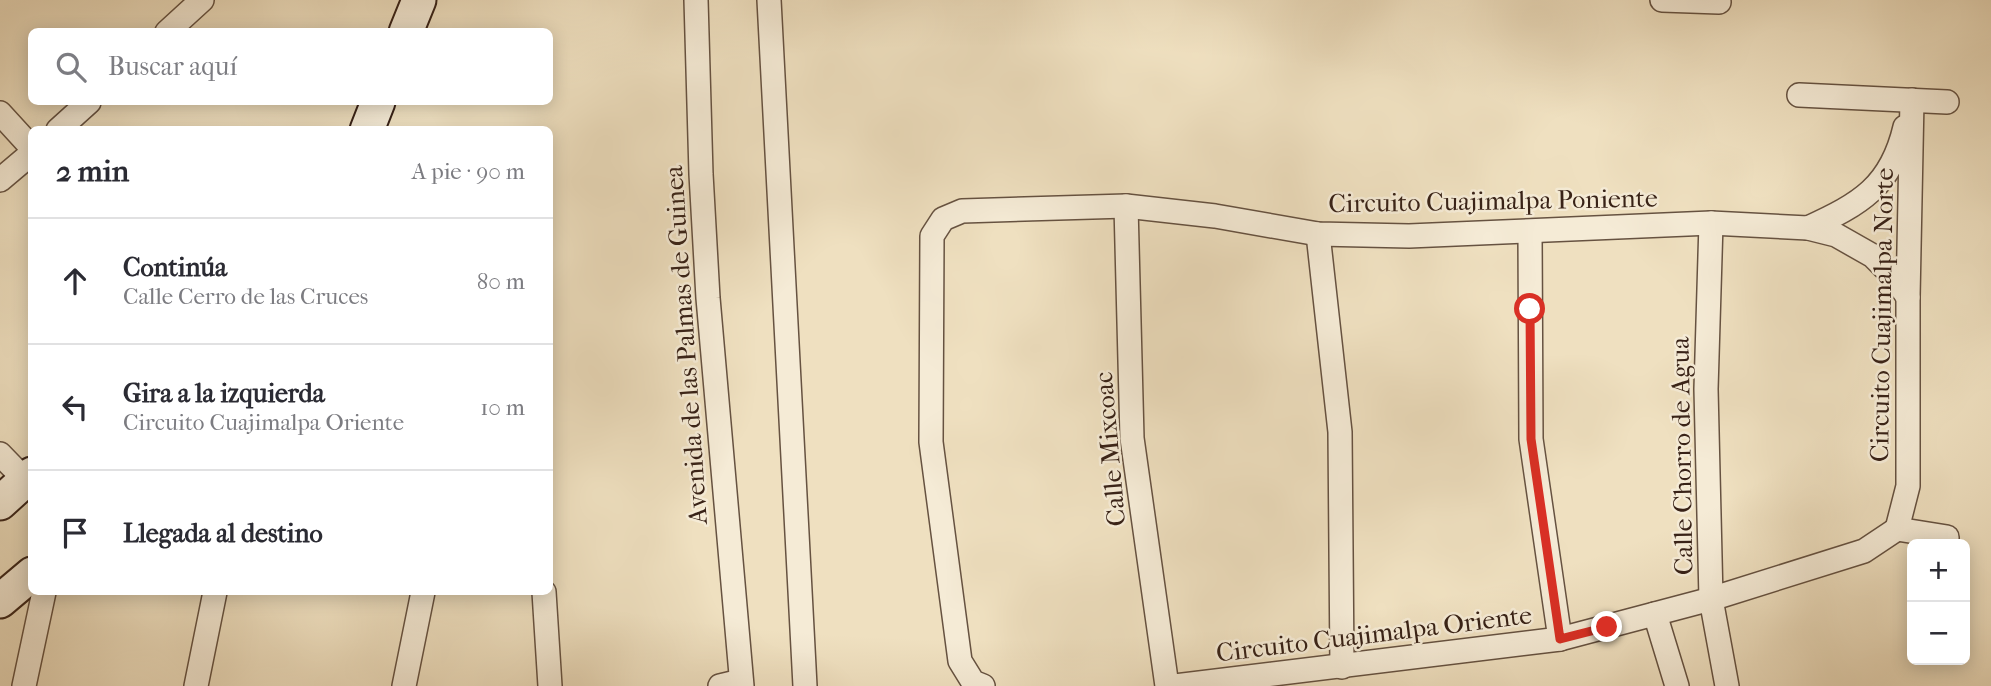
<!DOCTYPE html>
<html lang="es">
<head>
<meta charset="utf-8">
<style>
  body { margin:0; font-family:"IM FELL French Canon",serif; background:#f7f7f7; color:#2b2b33 }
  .controls { position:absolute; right:21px; bottom:21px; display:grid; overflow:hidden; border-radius:10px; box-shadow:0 4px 18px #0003 }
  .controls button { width:63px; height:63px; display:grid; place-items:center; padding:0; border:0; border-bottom:2px solid #e1e1e2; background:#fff; color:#2b2b33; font:35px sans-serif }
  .stop { position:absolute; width:21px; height:21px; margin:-16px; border:5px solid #d93025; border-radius:50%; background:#fff }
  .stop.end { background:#d93025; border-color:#fff; box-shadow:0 2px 7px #0008 }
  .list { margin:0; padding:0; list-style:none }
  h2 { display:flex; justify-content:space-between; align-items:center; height:91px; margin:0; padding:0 28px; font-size:30px }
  h2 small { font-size:23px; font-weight:400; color:#7c7c81 }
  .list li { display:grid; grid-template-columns:46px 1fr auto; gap:21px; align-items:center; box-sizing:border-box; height:126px; padding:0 28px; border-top:2px solid #e1e1e2 }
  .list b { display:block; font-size:26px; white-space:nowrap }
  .list p { margin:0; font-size:23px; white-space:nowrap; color:#7c7c81 }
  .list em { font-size:23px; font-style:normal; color:#7c7c81 }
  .icon { flex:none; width:38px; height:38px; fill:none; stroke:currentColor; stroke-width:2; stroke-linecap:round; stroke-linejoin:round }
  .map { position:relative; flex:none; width:1991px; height:686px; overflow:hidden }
  .search { position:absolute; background:#fff; box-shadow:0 4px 18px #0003; left:28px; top:28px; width:525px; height:77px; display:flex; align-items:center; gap:18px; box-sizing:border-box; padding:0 24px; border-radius:10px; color:#7c7c81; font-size:26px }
  .panel { position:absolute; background:#fff; box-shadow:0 4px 18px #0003; left:28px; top:126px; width:525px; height:469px; border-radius:10px }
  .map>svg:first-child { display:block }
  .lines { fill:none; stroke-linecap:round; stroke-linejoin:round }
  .street-casing { stroke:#665241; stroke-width:26 }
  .secondary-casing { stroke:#382217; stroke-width:37 }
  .street { stroke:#f5ebd6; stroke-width:23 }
  .secondary { stroke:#f5ebd6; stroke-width:33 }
  .route { stroke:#d93025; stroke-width:9 }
  .labels { text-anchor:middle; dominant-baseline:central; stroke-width:5; stroke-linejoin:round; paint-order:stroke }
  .street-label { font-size:26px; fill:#382217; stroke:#f5ebd6 }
</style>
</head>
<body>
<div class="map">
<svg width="1991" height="686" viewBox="0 0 1991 686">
  <rect width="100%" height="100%" fill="#efe0c0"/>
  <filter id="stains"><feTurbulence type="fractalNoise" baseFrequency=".00286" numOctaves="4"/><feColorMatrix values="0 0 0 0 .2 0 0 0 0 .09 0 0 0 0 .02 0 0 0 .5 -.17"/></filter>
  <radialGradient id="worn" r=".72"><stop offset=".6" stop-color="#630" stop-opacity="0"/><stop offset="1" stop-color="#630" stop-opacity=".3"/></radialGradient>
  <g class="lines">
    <defs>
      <g id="street">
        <polyline points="696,0 701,174 708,298 742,686"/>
        <polyline points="769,0 805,686"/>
        <polyline points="1662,0 1719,2"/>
        <polyline points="167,32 202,0"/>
        <polyline points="1799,95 1947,102"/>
        <polyline points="0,113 32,148"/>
        <polyline points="58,130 89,102"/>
        <polyline points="0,180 32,153"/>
        <polyline points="1126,206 1132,438 1167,686"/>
        <polyline points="1711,223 1706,389 1711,599 1727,686"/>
        <path d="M 1808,228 C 1860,204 1891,187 1905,127"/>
        <polyline points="1530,232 1531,439 1560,639"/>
        <polyline points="1318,234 1340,432 1342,667"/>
        <polyline points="0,454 32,487"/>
        <polyline points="1897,529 1908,486 1908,297 1912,100"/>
        <polyline points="1897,529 1947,537 1947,544"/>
        <polyline points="544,592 550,686"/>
        <polyline points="1655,614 1677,686"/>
        <polyline points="24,686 44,592"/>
        <polyline points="196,686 215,592"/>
        <polyline points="404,686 423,592"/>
        <polyline points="720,686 741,681"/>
        <polyline points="983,686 973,682 960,661 931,442 932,236 943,219 962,211 1126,206 1215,216 1318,234 1409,236 1711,223 1808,228 1836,235 1873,256 1893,276 1908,297"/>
        <polyline points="1175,686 1560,639 1711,599 1864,551 1897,529"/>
      </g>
      <g id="secondary">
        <polyline points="406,32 419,0"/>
        <polyline points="367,130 378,102"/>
        <polyline points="0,503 32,474"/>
        <polyline points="0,601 32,574"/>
      </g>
    </defs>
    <use href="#street" class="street-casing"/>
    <use href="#secondary" class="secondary-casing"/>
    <use href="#street" class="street"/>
    <use href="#secondary" class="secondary"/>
  </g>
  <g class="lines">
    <polyline class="route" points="1530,309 1531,439 1560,639 1607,627"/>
  </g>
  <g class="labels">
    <g class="street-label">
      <text transform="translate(1493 201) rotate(-1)">Circuito Cuajimalpa Poniente</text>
      <text transform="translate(1882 315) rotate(-89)">Circuito Cuajimalpa Norte</text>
      <text transform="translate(686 345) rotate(-94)">Avenida de las Palmas de Guinea</text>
      <text transform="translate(1110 449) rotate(-95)">Calle Mixcoac</text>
      <text transform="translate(1682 456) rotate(-91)">Calle Chorro de Agua</text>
      <text transform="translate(1374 634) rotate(-7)">Circuito Cuajimalpa Oriente</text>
    </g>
  </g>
  <rect width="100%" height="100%" filter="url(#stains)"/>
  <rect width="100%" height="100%" fill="url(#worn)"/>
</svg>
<div class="controls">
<button>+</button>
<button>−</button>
</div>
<div class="stop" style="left:1530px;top:309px"></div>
<div class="stop end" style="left:1607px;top:627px"></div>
<div class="search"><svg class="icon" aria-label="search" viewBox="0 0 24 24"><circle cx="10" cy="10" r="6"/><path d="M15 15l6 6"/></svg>Buscar aquí</div>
<section class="panel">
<h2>2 min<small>A pie · 90 m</small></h2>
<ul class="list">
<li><svg class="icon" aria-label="ahead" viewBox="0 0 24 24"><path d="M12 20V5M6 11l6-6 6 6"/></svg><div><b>Continúa</b><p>Calle Cerro de las Cruces</p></div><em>80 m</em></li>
<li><svg class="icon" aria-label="left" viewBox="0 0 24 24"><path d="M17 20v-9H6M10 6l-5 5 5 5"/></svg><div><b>Gira a la izquierda</b><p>Circuito Cuajimalpa Oriente</p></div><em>10 m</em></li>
<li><svg class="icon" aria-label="arrive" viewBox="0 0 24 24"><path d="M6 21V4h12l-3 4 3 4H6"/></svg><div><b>Llegada al destino</b></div></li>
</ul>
</section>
</div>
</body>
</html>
